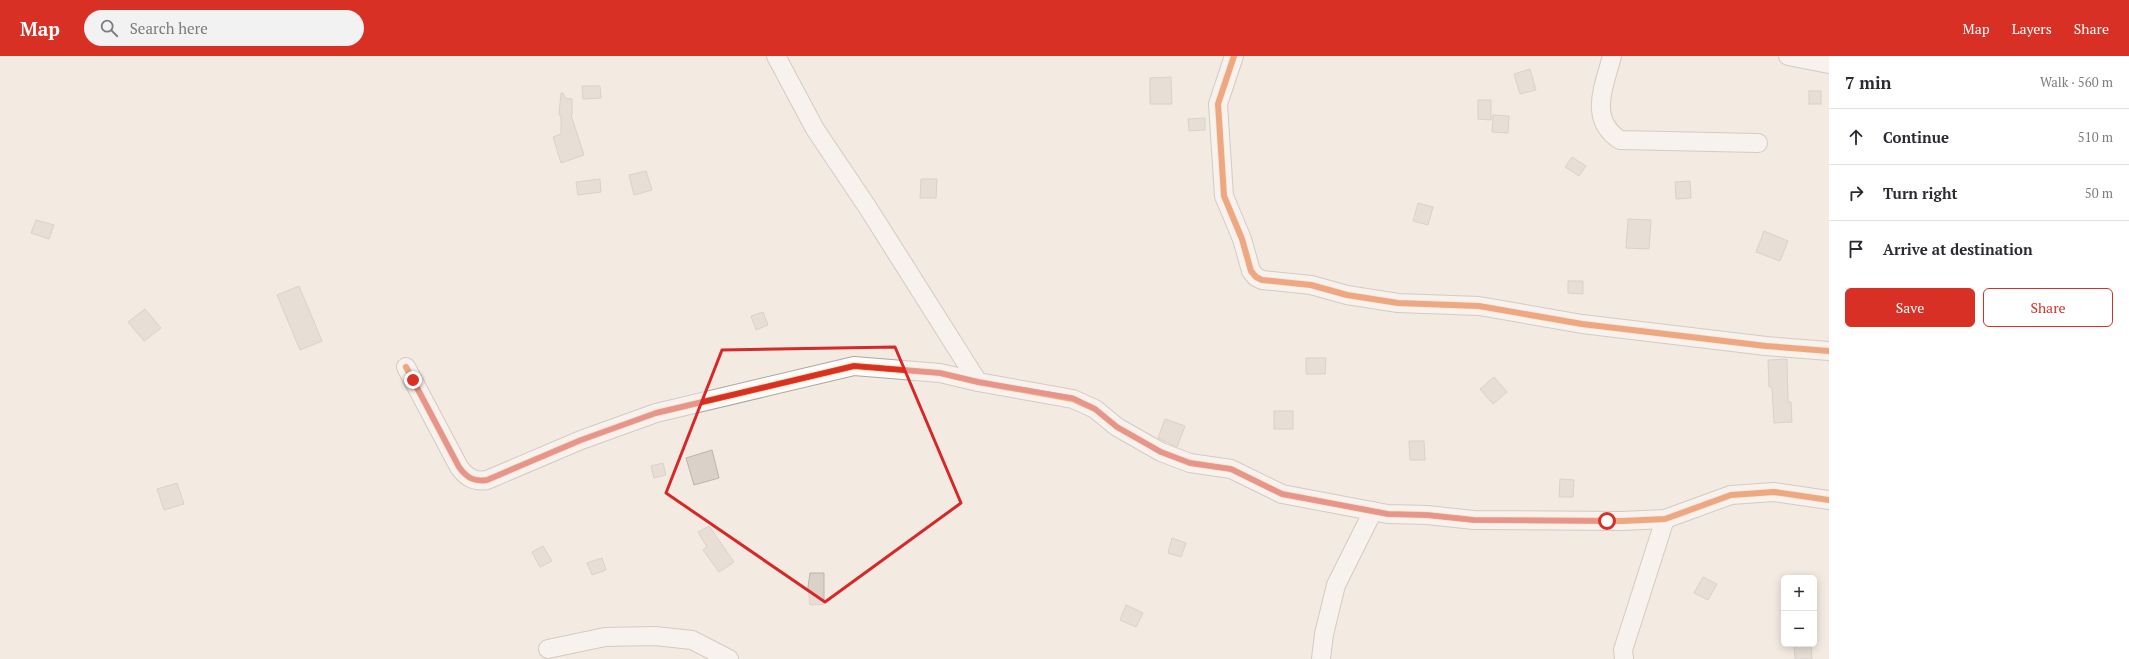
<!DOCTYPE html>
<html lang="en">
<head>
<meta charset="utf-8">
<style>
  body { margin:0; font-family:"PT Serif",serif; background:#f2f2f3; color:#2b2b33 }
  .controls { position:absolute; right:12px; bottom:12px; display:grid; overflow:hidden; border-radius:6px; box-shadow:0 2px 10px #0003 }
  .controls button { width:36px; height:36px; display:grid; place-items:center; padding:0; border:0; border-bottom:1px solid #e1e1e2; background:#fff; color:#2b2b33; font:20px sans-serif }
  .stop { position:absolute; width:12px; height:12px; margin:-9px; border:3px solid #d93025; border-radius:50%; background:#fff }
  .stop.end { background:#d93025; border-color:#fff; box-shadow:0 1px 4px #0008 }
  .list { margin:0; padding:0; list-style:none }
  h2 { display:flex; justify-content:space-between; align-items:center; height:52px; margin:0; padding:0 16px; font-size:17px }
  h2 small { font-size:13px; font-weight:400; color:#7c7c81 }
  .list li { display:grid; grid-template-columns:26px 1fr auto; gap:12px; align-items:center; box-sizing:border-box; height:56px; padding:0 16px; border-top:1px solid #e1e1e2 }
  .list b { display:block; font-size:15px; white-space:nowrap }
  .list em { font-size:13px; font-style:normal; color:#7c7c81 }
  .actions { display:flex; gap:8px; padding:12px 16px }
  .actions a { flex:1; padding:9px 0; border:1px solid #d93025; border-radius:6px; text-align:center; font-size:14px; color:#d93025 }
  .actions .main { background:#d93025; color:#fff }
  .icon { flex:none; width:22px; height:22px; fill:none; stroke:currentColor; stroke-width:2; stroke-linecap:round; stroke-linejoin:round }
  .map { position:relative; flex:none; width:1829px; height:603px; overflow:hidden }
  header { display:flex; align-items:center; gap:24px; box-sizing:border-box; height:56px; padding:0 20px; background:#d93025; color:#fff }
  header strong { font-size:19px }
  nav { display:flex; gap:22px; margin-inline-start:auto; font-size:14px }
  .search { width:280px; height:36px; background:#f2f2f3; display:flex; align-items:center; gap:10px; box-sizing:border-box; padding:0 14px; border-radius:22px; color:#7c7c81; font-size:15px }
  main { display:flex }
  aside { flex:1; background:#fff }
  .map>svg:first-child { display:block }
  .building { fill:#dad1c8; stroke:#bdb4ac }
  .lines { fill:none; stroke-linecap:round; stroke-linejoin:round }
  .street-casing { stroke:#afa69e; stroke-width:20 }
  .street { stroke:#fdfcfb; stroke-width:18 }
  .cycleway-casing { stroke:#fbeada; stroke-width:8 }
  .cycleway { stroke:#e8590c; stroke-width:6 }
  .route { stroke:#d93025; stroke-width:5 }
  .marked { fill:none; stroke:#d62828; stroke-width:3; stroke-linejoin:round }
</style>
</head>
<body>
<header>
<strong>Map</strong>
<div class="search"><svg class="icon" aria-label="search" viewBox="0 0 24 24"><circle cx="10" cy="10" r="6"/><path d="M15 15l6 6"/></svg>Search here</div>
<nav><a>Map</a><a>Layers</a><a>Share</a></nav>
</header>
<main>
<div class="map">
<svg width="1829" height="603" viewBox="0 0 1829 603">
  <rect width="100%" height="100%" fill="#f3eae2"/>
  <g class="building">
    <polygon points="1530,13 1536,34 1520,38 1514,18"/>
    <polygon points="1171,21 1172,48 1150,48 1150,22"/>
    <polygon points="582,30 600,30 601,42 583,43"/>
    <rect x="1809" y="35" width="12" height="13"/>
    <polygon points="561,37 563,37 565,42 572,43 572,59 571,59 584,99 561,107 553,81 561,78 561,59 559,59"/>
    <polygon points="1478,44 1491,44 1491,64 1478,63"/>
    <polygon points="1493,59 1509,60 1508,77 1492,76"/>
    <polygon points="1205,62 1205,74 1189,75 1188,63"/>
    <polygon points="1572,101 1586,110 1579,120 1565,111"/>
    <polygon points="646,115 652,134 634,139 629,119"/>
    <polygon points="600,123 601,136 578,139 576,126"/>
    <polygon points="921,123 937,123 936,142 920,142"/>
    <polygon points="1690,125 1691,142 1676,143 1675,126"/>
    <polygon points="1418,147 1433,151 1428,169 1413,165"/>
    <polygon points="1628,163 1651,164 1649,193 1626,192"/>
    <polygon points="36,164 54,169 49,183 31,177"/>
    <polygon points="1764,175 1788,185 1780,205 1756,196"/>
    <polygon points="1568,225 1583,225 1583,238 1568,237"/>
    <polygon points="299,230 322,285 300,294 277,239"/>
    <polygon points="145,253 161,272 144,285 128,266"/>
    <polygon points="763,256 768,269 756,274 751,260"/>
    <polygon points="1306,302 1326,302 1325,318 1306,318"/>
    <polygon points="1787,303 1788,346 1791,346 1792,366 1774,367 1772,331 1769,331 1768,304"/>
    <polygon points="1494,321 1507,336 1493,348 1480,333"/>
    <rect x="1274" y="355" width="19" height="18"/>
    <polygon points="1165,363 1185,370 1177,391 1158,382"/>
    <polygon points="1409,385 1424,385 1425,404 1410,404"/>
    <polygon points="712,394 719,422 694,429 686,402"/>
    <polygon points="663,407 666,419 654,422 651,410"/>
    <polygon points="1560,423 1574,424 1573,441 1559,441"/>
    <polygon points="177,427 184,448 164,454 157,433"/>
    <polygon points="709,470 734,506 719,516 703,494 707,491 698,476"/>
    <polygon points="1172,482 1186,487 1181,501 1168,497"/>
    <polygon points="543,490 552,505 540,511 532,496"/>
    <polygon points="602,502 606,514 592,519 587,507"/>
    <polygon points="810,517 824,517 824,548 810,549 808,531"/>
    <polygon points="1703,521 1717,528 1708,544 1694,537"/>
    <polygon points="1126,549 1143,557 1136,571 1120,564"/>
    <polygon points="1811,588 1812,603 1795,603 1794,589"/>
  </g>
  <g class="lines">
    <defs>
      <g id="street">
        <polyline points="776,0 815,73 868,152 978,326"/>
        <polyline points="1234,0 1218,48 1224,140 1242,183 1251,215 1256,221 1262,224 1311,229 1347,239 1398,247 1479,250 1582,268 1766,290 1829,295"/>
        <path d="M 1612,0 C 1604,31 1588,63 1620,84 L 1758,87"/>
        <polyline points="1788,0 1829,8"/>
        <path d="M 406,311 L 459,411 C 467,422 474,426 487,424 L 581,384 L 656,357 L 854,310 L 940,317 L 978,326 L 1073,343 L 1095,353 L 1117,371 L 1161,396 L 1190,407 L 1231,413 L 1282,438 L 1388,458 L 1427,459 L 1474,464 L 1622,465 L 1665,463 L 1731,439 L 1774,436 L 1829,444"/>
        <polyline points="548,593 605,581 655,580 692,584 729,603"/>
        <polyline points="1321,603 1324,578 1336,529 1373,455"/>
        <polyline points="1624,603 1623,594 1665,463"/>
      </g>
    </defs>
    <use href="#street" class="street-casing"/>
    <use href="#street" class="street"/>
    <defs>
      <g id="cycleway">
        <polyline points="1234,0 1218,48 1224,140 1242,183 1251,215 1256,221 1262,224 1311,229 1347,239 1398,247 1479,250 1582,268 1766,290 1829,295"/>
        <path d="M 406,311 L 459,411 C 467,422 474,426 487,424 L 581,384 L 656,357 L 854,310 L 940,317 L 978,326 L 1073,343 L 1095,353 L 1117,371 L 1161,396 L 1190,407 L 1231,413 L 1282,438 L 1388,458 L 1427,459 L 1474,464 L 1622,465 L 1665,463 L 1731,439 L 1774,436 L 1829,444"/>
      </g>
    </defs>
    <use href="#cycleway" class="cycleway-casing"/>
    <use href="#cycleway" class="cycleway"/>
  </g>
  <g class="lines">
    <path class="route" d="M 413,324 L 459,411 C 467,422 474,426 487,424 L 581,384 L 656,357 L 854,310 L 940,317 L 978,326 L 1073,342 L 1095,353 L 1117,371 L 1161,396 L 1190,407 L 1231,413 L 1282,438 L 1388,458 L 1427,459 L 1474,464 L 1607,465"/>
  </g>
  <path d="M0 0H1829V603H0ZM 895,291 L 961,447 L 825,546 L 666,437 L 722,294 Z" fill="#f3eae2" fill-opacity=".55" fill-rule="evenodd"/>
  <path class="marked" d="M 895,291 L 961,447 L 825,546 L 666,437 L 722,294 Z"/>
</svg>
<div class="controls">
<button>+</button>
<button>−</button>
</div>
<div class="stop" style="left:1607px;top:465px"></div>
<div class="stop end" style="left:413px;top:324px"></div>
</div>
<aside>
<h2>7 min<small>Walk · 560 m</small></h2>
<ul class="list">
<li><svg class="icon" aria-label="ahead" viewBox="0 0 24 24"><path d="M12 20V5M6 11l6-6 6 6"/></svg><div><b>Continue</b></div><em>510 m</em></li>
<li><svg class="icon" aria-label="right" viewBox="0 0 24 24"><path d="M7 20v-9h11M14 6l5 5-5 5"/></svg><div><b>Turn right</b></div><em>50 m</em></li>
<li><svg class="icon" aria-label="arrive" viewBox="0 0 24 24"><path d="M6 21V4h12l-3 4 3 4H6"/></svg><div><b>Arrive at destination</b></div></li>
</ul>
<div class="actions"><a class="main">Save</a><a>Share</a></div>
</aside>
</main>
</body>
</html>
